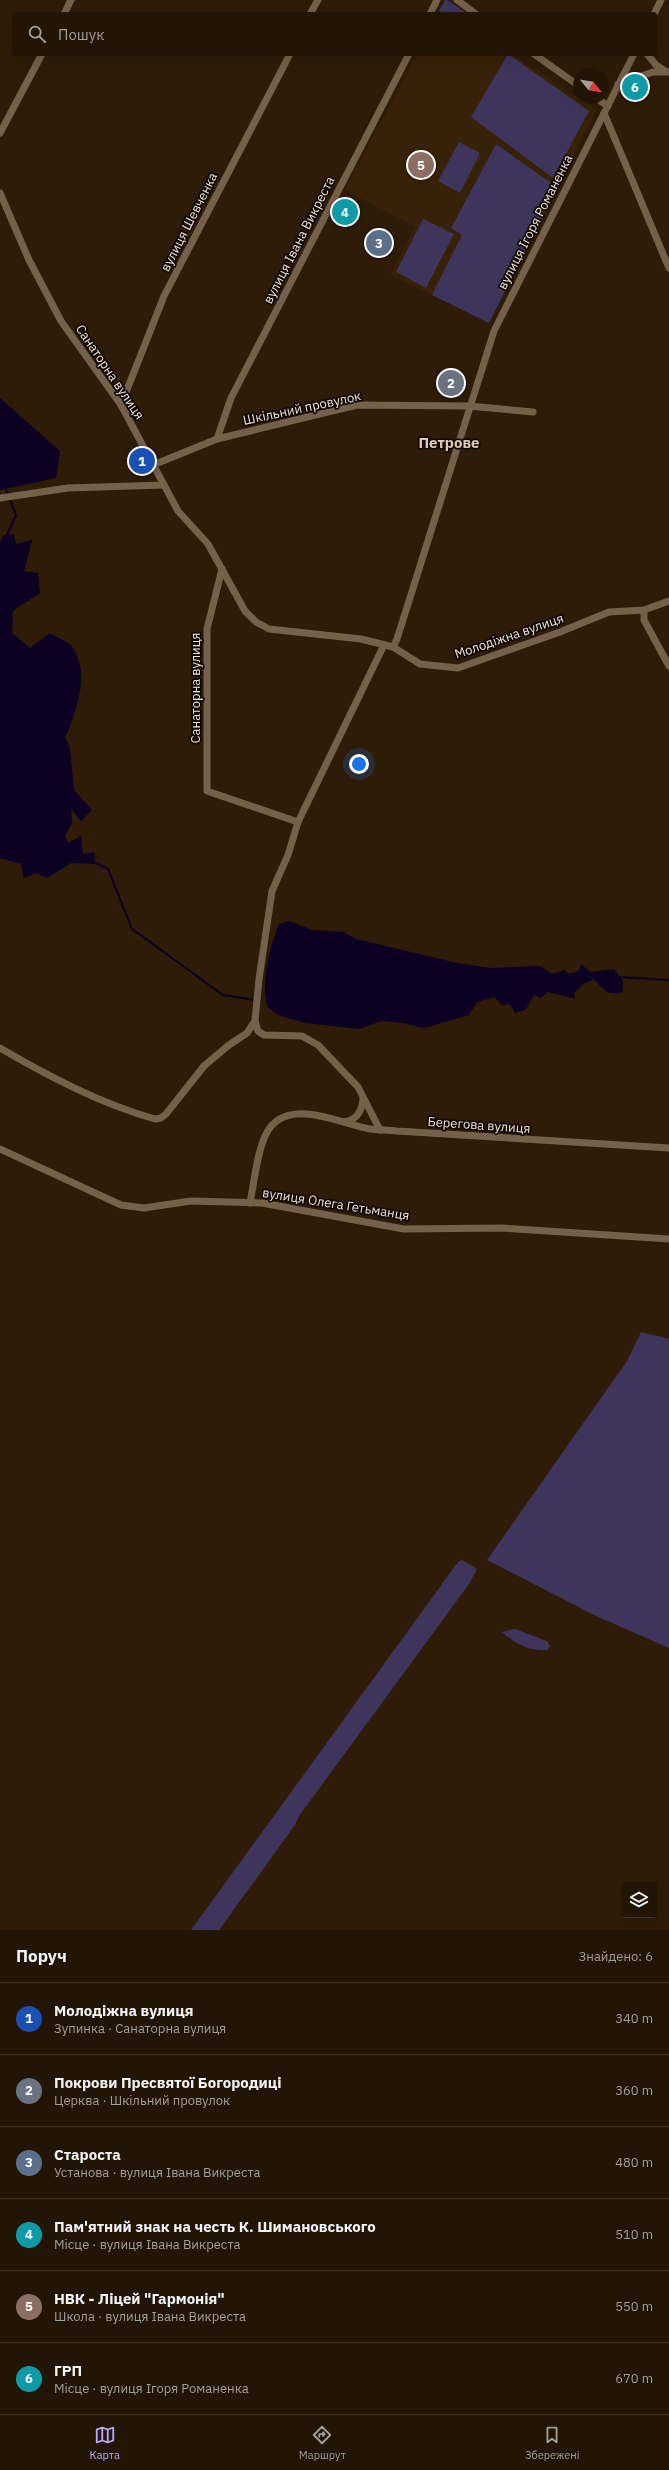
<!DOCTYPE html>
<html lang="uk">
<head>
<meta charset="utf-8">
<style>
  body { margin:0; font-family:"IBM Plex Sans",sans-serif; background:#2a1e10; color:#f1f3f6 }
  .controls { position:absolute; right:12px; bottom:12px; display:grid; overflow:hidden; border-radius:4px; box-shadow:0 4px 16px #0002 }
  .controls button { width:36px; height:36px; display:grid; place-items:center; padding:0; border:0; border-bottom:1px solid #3f3428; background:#221506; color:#f1f3f6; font:20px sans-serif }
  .compass { position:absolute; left:573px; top:68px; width:36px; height:36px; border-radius:50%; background:#221506; box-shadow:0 4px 16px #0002; rotate:120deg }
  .you { position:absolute; left:359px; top:764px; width:14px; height:14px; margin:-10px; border:3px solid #fff; border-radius:50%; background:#1a73e8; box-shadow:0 0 0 6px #1a73e833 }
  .badge { display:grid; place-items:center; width:26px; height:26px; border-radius:50%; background:#baaaf6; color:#fff; font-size:13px; font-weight:700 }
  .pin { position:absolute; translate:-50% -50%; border:2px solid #fff; box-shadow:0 1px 4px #0006 }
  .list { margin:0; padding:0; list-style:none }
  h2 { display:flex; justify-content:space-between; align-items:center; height:52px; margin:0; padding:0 16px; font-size:17px }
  h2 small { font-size:13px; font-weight:400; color:#a29f9b }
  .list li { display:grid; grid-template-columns:26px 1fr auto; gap:12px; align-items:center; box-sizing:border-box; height:72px; padding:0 16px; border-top:1px solid #3f3428 }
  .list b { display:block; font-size:15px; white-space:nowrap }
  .list p { margin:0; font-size:13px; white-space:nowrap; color:#a29f9b }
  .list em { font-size:13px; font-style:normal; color:#a29f9b }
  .icon { flex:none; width:22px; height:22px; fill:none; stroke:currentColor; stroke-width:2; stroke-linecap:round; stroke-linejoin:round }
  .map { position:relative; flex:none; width:669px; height:1930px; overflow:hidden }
  .search { position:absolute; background:#221506; box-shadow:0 4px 16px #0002; left:12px; right:12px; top:12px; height:44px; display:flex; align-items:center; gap:10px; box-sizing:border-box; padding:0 14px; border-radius:4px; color:#a29f9b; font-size:15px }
  .sheet { height:484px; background:#221506 }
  nav { display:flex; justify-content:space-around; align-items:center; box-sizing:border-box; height:56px; border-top:1px solid #3f3428; background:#221506; font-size:11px; color:#a29f9b }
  nav a { display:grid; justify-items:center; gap:2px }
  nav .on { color:#baaaf6 }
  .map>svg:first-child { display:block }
  .built { fill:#382207 }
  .green { fill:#3e355c }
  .water { fill:#0c0123 }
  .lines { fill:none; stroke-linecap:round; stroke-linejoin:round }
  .stream { stroke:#0c0123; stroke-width:2 }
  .minor { stroke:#75604b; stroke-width:7 }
  .labels { text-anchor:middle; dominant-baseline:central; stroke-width:3.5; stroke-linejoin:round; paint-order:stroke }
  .street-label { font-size:13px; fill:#f0e4d7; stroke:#100803 }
  .quarter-label { font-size:15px; font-weight:bold; fill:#e0c9b1; stroke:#100803 }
</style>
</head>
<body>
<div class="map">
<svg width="669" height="1930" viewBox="0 0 669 1930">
  <rect width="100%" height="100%" fill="#2e1c08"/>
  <polygon class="built" points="417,54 511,54 597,110 557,187 496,144 451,228 462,235 432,295 390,275 415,227 345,190"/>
  <g class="green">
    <polygon points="445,0 447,0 468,14 444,14 439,11"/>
    <polygon points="508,54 589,111 553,178 471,117"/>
    <polygon points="459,142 480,153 460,193 438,181"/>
    <polygon points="496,144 557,187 489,323 432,295 462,235 451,228"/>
    <polygon points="423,219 454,234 426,288 396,272"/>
    <polygon points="641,1332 669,1339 669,1648 594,1615 487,1560 627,1361"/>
    <polygon points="462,1560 477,1569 469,1584 299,1816 295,1825 219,1930 191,1930 458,1562"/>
    <path d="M 515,1629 L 547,1641 L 550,1646 L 548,1650 C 531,1652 515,1644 502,1632 Z"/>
  </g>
  <g class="water">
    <polygon points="0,398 60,451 56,478 0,490"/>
    <path d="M 14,534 L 16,544 L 32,540 L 24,571 L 38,573 L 40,593 L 13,611 L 12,633 L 30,648 L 50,633 C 56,637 69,642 73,648 C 90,676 77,705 68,732 L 65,737 L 70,748 L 74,790 L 92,810 L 81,821 L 71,809 L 72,823 L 65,836 L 68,843 L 81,836 L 83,854 L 95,852 L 95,864 L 71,863 L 47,878 L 36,873 L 24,878 L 21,864 L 0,858 L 0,542 L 4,535 Z"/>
    <path d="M 289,921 L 312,930 L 343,932 L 356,939 L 457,963 L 490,968 L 540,966 L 553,974 L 564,970 L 569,974 L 579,971 L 581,964 L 590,972 L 614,969 L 623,981 L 623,992 C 607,996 604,990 594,979 L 583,984 L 574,993 L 575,999 L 548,992 L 541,998 L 534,995 L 526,1009 L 515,1013 L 510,1004 L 502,1005 L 494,997 L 477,1002 L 469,1015 L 424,1028 L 403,1023 L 381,1021 L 360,1029 L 305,1023 L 278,1015 L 267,1006 C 261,977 269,951 279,924 Z"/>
  </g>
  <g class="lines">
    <g class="stream">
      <polyline points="5,487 16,515 6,537"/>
      <polyline points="94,862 108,869 132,929 223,995 255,1000"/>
      <polyline points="618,977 669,980"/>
    </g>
    <g class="minor">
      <polyline points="457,0 476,14"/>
      <polyline points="64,14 71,0"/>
      <polyline points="310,14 318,0"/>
      <polyline points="430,14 437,0"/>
      <polyline points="654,14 661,0"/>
      <polyline points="534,54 579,86"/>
      <polyline points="647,54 656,65 665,71"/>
      <polyline points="618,84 653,72 669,72"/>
      <polyline points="596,98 608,106"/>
      <polyline points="604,113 669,268"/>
      <polyline points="0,133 42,54"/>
      <polyline points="0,193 29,260 61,321 121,405 178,511 208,544 245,611 256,622 269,629 361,639 393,647 420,664 458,668 560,632 609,612 644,610 669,601"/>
      <polyline points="121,405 164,296 290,54"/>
      <polyline points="217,439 231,398 409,54"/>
      <polyline points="153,465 217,439 357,405 469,406 533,412"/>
      <polyline points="0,498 68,488 164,485"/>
      <polyline points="222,569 207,629 207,791 298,822"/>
      <polyline points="644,610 644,620 669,666"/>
      <polyline points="393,647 397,639 494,331 634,54"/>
      <polyline points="255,1021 258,1031 264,1035 302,1036 318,1045 358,1087 380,1130"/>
      <path d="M 0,1048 C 48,1076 101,1104 155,1119 L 161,1118 L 166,1114 L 204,1066 L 229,1045 L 247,1033 L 255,1021 L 259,979 L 272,891 L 288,855 L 298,822 L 384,645"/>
      <path d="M 344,1122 C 357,1120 362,1111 363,1099"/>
      <polyline points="0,1149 121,1205 144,1208 191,1201 262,1203 404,1229 502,1228 669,1239"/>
      <path d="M 250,1203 C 254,1183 257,1152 266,1134 C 286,1095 338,1123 370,1129 C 379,1130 388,1130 397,1131 L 669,1148"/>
    </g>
  </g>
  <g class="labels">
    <g class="street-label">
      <text transform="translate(189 222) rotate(-63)">вулиця Шевченка</text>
      <text transform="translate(535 222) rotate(-63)">вулиця Ігоря Романенка</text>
      <text transform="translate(299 240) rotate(-63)">вулиця Івана Викреста</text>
      <text transform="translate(110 372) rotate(56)">Санаторна вулиця</text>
      <text transform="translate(302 408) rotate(-12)">Шкільний провулок</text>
      <text transform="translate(509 636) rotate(-19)">Молодіжна вулиця</text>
      <text transform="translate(195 688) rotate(-90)">Санаторна вулиця</text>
      <text transform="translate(479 1125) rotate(4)">Берегова вулиця</text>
      <text transform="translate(336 1204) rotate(9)">вулиця Олега Гетьманця</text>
    </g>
    <g class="quarter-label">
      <text x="449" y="442">Петрове</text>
    </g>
  </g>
</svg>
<div class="controls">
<button><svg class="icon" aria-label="layers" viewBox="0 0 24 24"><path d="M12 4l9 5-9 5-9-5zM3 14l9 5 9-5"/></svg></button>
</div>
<svg class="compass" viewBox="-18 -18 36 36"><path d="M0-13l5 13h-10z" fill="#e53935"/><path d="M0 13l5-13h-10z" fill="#a29f9b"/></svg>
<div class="you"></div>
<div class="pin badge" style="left:142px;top:461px;background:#1a4fb4">1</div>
<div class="pin badge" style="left:451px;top:383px;background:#6b7280">2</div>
<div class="pin badge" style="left:379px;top:243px;background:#5c6f8a">3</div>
<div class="pin badge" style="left:345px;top:212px;background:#0f9aa8">4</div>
<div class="pin badge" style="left:421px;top:165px;background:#8d6e63">5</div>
<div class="pin badge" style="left:635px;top:87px;background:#0f9aa8">6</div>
<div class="search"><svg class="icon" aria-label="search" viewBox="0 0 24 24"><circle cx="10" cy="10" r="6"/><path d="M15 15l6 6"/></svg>Пошук</div>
</div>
<section class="sheet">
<h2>Поруч<small>Знайдено: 6</small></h2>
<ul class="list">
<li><span class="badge" style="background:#1a4fb4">1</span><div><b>Молодіжна вулиця</b><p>Зупинка · Санаторна вулиця</p></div><em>340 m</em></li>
<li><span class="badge" style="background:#6b7280">2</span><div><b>Покрови Пресвятої Богородиці</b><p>Церква · Шкільний провулок</p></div><em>360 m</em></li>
<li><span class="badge" style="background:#5c6f8a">3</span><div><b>Староста</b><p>Установа · вулиця Івана Викреста</p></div><em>480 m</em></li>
<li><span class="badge" style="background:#0f9aa8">4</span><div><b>Пам'ятний знак на честь К. Шимановського</b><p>Місце · вулиця Івана Викреста</p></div><em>510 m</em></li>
<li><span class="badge" style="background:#8d6e63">5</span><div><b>НВК - Ліцей &quot;Гармонія&quot;</b><p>Школа · вулиця Івана Викреста</p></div><em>550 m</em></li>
<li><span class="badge" style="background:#0f9aa8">6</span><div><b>ГРП</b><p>Місце · вулиця Ігоря Романенка</p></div><em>670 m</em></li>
</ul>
</section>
<nav>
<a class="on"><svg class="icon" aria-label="map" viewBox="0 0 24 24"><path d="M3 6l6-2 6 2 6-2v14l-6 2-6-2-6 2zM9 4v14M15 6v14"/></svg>Карта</a>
<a><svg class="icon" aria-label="directions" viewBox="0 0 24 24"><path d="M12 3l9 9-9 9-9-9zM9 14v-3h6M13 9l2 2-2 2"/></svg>Маршрут</a>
<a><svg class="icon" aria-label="saved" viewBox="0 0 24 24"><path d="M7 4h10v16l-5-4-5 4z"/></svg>Збережені</a>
</nav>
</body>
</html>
